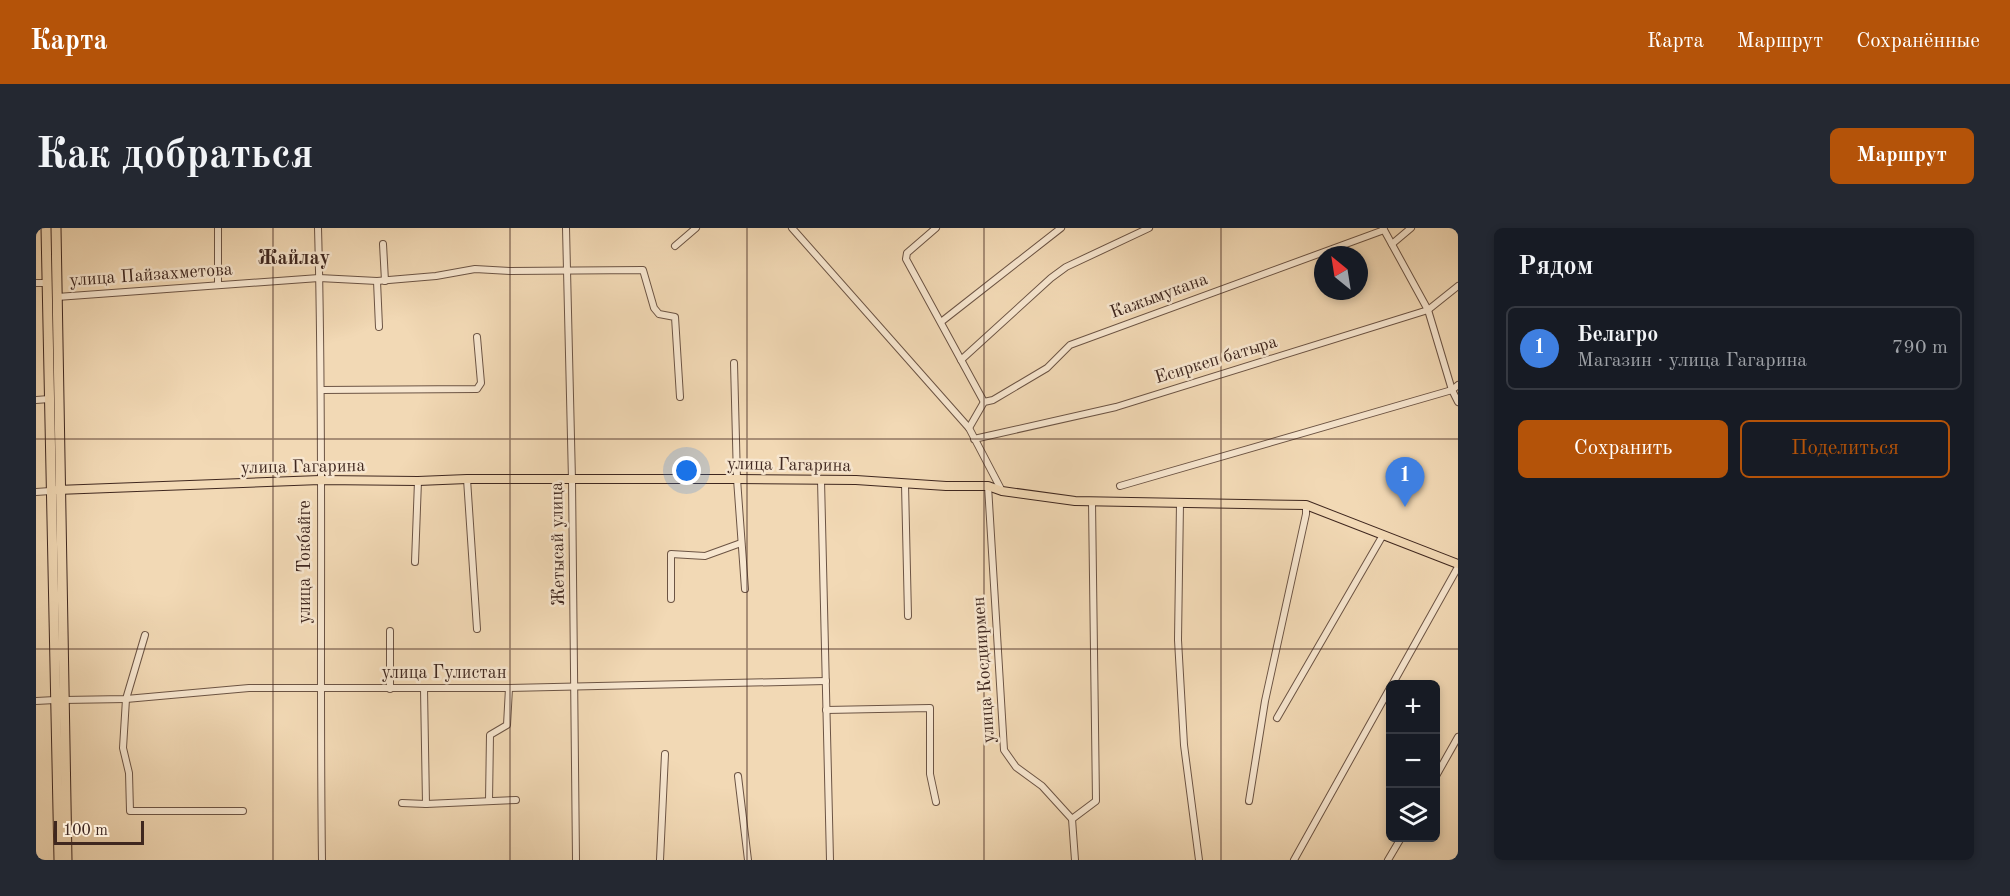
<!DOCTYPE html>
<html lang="ru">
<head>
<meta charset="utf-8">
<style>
  body { margin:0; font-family:"Old Standard TT",serif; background:#242831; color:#f1f3f6 }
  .controls { position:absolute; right:18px; bottom:18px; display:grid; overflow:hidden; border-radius:9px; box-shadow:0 3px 9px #0003 }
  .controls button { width:54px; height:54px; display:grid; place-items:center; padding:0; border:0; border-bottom:2px solid #363941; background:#171b24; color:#f1f3f6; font:30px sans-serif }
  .compass { position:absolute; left:1278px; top:18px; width:54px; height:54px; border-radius:50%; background:#171b24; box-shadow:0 3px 9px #0003; rotate:330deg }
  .scale { position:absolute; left:18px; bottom:15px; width:90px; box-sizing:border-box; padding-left:6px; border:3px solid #3f271f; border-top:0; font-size:16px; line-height:21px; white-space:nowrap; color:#3f271f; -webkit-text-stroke:4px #f7e6cf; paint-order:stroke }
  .you { position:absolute; left:651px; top:243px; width:21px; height:21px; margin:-15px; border:4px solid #fff; border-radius:50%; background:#1a73e8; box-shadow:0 0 0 9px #1a73e833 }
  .badge { display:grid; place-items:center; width:39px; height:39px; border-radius:50%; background:#b45309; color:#fff; font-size:20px; font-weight:700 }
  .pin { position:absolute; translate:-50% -50px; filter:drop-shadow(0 2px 3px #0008) }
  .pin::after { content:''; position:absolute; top:32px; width:21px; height:18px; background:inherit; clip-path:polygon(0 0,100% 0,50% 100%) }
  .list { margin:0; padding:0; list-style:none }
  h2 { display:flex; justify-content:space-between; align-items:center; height:78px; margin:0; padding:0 24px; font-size:26px }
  h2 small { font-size:20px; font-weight:400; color:#9ea1a6 }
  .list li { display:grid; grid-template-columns:39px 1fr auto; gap:18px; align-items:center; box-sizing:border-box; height:84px; margin:0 12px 12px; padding:0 12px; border:2px solid #363941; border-radius:9px }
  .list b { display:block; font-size:22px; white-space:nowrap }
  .list p { margin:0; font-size:20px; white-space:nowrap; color:#9ea1a6 }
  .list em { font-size:20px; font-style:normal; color:#9ea1a6 }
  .actions { display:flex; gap:12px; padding:18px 24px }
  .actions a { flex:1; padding:14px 0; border:2px solid #b45309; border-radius:9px; text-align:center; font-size:21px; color:#b45309 }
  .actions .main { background:#b45309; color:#fff }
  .icon { flex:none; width:33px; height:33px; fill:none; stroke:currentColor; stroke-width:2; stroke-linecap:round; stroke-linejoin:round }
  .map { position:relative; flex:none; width:1422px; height:632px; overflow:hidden; border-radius:9px }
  header { display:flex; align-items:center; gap:36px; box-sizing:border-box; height:84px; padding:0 30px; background:#b45309; color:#fff }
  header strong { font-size:28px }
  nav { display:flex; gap:33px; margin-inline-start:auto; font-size:21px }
  .intro { display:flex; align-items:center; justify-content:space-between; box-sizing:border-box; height:144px; padding:0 36px }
  h1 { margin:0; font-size:42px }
  .button { padding:15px 27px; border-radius:9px; background:#b45309; color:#fff; font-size:21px; font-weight:700 }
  main { display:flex; gap:36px; padding:0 36px }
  aside { flex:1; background:#171b24; border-radius:9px; box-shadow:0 3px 9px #0003 }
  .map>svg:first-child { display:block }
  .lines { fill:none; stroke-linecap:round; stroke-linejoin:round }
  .minor-casing { stroke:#6c5444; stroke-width:8 }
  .major-casing { stroke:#3f271f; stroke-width:10 }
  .highway-casing { stroke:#3f271f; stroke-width:11 }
  .minor { stroke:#f7e6cf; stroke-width:6 }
  .major { stroke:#f2d9b5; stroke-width:8 }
  .highway { stroke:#f2d9b5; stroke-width:9 }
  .grid { fill:none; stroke:#3f271f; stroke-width:1.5; stroke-opacity:0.55 }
  .labels { text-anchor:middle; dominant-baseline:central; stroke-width:5; stroke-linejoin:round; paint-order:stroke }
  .street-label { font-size:18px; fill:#3f271f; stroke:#f7e6cf }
  .neighbourhood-label { font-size:20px; font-weight:bold; fill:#3f271f; stroke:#f7e6cf }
</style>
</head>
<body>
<header>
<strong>Карта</strong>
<nav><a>Карта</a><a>Маршрут</a><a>Сохранённые</a></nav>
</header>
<div class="intro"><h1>Как добраться</h1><a class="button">Маршрут</a></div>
<main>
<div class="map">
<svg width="1422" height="632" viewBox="0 0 1422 632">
  <rect width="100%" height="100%" fill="#f2d9b5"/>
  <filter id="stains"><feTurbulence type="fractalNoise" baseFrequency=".00333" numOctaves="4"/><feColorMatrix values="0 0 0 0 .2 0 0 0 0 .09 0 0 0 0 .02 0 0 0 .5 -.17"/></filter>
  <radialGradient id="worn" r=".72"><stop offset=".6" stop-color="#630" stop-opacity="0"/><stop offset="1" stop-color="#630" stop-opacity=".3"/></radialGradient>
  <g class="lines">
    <defs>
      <g id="minor">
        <polyline points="182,0 182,57"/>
        <path d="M 282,0 C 288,211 283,421 286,632"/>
        <polyline points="530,0 536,252 540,632"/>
        <polyline points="756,0 933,200 966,263"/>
        <polyline points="900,0 871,25 870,31 948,174"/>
        <polyline points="1347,0 1392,82 1416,162 1422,174"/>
        <polyline points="347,16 349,53"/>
        <polyline points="1356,16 1375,0"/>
        <polyline points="639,18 660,0"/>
        <polyline points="341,53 343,99"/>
        <polyline points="0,55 11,55"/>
        <polyline points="21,69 283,50 341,53 400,48 439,41 474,43 607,42 618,80 623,86 639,89 644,169"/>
        <polyline points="905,94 1025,0"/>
        <polyline points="925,132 1015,50 1030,39 1113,0"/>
        <polyline points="698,135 701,251 709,361"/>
        <polyline points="285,162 441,161 445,155 441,109"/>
        <polyline points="0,172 13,171"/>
        <polyline points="933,200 948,174 957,172 1011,140 1034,117 1348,2"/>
        <polyline points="938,211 1080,179 1392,82 1422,58"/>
        <polyline points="431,251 441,401"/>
        <polyline points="785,252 794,632"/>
        <polyline points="869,256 872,388"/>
        <polyline points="952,258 968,522 980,539 1006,558 1036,591 1039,632"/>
        <polyline points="1084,258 1416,162 1422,157"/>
        <polyline points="0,264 14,263"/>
        <polyline points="1144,275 1142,412 1148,517 1163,632"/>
        <polyline points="379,334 382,253"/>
        <polyline points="635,371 635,326 669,328 705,315"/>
        <polyline points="354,403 354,461"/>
        <polyline points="109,407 90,471 87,520 93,545 94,583 207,583"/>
        <polyline points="1356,457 1422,339"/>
        <polyline points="388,461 390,576"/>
        <polyline points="27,472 90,471 213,460 473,460 790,453"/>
        <polyline points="0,473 19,472"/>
        <polyline points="790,482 894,480 894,546 900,574"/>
        <polyline points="1241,490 1347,307"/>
        <polyline points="702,548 712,632"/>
        <polyline points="1400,548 1422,509"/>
        <polyline points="453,573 454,507 471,497 473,460"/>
        <polyline points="1213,573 1229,473 1270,286 1270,277"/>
        <polyline points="366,575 390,576 480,572"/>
        <polyline points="1036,591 1060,573 1056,274"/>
        <polyline points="624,632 629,526"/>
        <polyline points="1258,632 1354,460"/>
        <polyline points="1352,632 1365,610"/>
      </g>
      <polyline id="major" points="21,262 284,252 382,253 431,251 701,251 820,252 910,258 952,258 966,263 1039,273 1270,277 1422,336"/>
      <g id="highway">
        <polyline points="10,0 23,632"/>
        <polyline points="20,0 31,632"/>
      </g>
    </defs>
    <use href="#minor" class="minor-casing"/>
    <use href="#major" class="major-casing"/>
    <use href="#highway" class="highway-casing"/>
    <use href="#minor" class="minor"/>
    <use href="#major" class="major"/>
    <use href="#highway" class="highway"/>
  </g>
  <path class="grid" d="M 237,0 L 237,632M 474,0 L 474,632M 711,0 L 711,632M 948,0 L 948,632M 1185,0 L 1185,632M 0,211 L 1422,211M 0,421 L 1422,421"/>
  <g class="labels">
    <g class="street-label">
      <text transform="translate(115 47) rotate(-4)">улица Пайзахметова</text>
      <text transform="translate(1123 68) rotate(-20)">Кажымукана</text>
      <text transform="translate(1180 132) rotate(-17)">Есиркеп батыра</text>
      <text transform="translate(753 237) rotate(1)">улица Гагарина</text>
      <text transform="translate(267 239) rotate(-1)">улица Гагарина</text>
      <text transform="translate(522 316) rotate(-91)">Жетысай улица</text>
      <text transform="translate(269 334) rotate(-90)">улица Токбайге</text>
      <text transform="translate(948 442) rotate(-94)">улица Косдиирмен</text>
      <text x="408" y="445">улица Гулистан</text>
    </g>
    <g class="neighbourhood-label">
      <text x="258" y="31">Жайлау</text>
    </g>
  </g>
  <rect width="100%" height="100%" filter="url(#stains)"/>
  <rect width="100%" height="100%" fill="url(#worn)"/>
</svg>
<div class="controls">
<button>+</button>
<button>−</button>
<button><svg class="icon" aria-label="layers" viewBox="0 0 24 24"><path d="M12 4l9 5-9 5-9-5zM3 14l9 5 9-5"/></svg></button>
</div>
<svg class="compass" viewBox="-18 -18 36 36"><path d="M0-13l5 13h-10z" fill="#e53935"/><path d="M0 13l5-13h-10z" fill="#9ea1a6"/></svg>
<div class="scale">100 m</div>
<div class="you"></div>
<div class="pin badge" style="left:1369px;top:279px;background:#3f7fe0">1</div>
</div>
<aside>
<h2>Рядом<small></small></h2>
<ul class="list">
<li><span class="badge" style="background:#3f7fe0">1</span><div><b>Белагро</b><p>Магазин · улица Гагарина</p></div><em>790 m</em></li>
</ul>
<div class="actions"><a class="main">Сохранить</a><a>Поделиться</a></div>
</aside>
</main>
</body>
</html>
